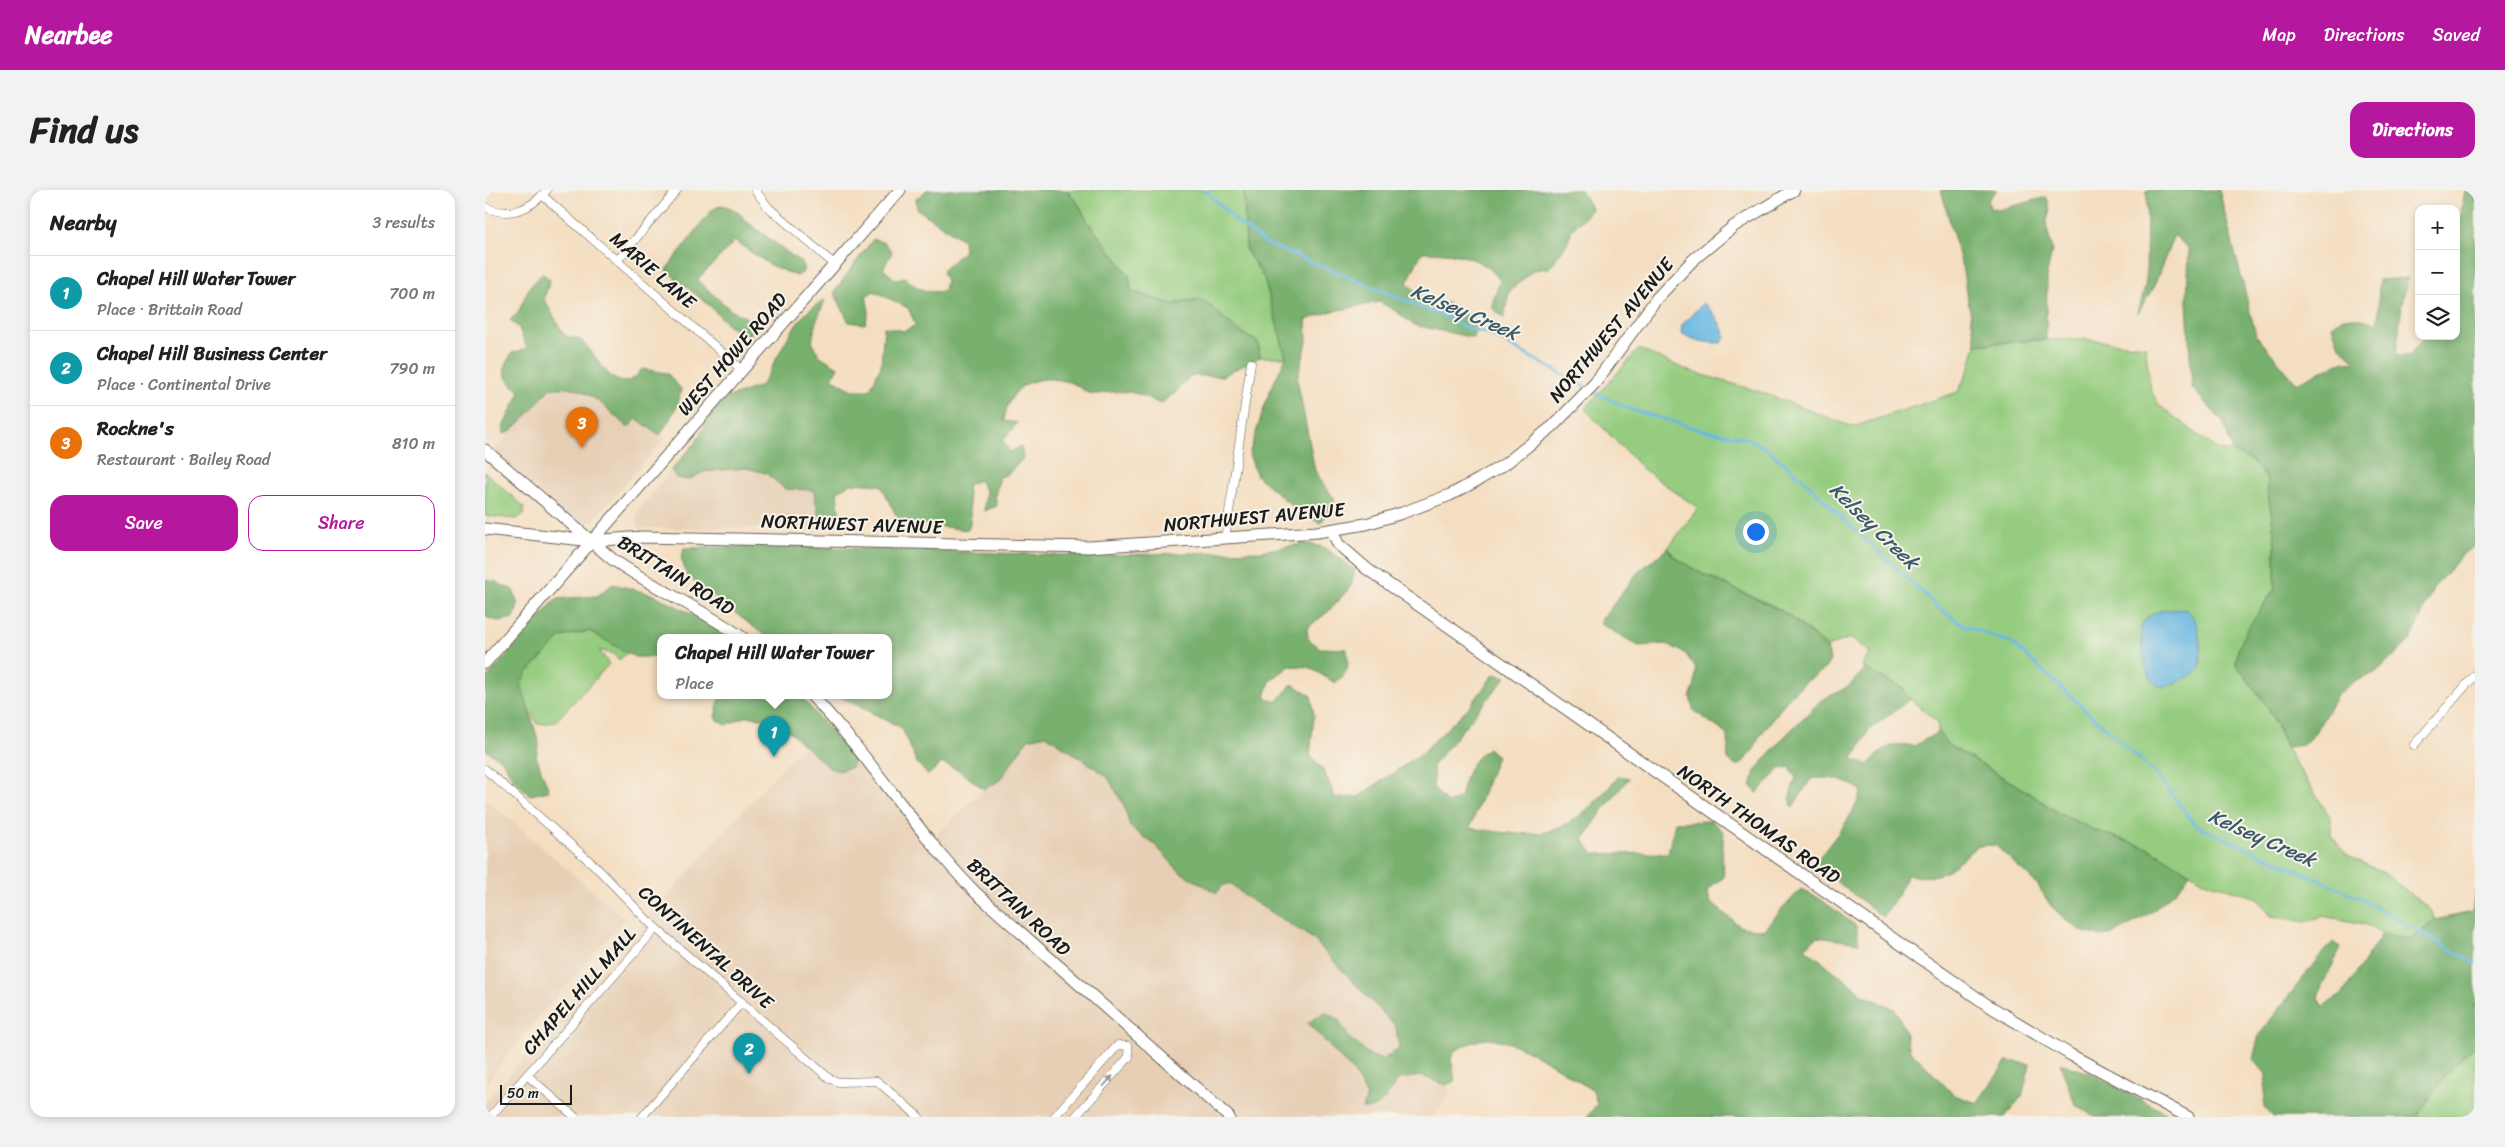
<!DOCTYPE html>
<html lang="en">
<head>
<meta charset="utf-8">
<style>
  body { margin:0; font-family:Sriracha,sans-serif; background:#f2f2f2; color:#222 }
  .controls { position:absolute; right:15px; top:15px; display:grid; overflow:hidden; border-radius:10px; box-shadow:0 2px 8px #0003 }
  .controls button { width:45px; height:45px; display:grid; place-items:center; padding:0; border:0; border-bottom:1px solid #e0e0e0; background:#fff; color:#222; font:25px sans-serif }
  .scale { position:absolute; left:15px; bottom:12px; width:72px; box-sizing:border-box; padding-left:5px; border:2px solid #1c1c1c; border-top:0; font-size:14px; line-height:18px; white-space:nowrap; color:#1c1c1c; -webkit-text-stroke:4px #f7f3e8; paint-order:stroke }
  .you { position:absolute; left:1270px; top:341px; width:18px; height:18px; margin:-12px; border:4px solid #fff; border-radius:50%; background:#1a73e8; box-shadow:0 0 0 8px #1a73e833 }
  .badge { display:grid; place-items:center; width:32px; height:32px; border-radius:50%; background:#b5179e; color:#fff; font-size:16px; font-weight:700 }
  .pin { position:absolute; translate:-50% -41px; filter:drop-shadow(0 1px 2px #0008) }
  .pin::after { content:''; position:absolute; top:26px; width:18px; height:15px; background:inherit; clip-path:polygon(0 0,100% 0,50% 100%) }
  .popup { position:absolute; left:172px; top:444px; width:235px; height:65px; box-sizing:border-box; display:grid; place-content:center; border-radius:10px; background:#fff; filter:drop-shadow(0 1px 4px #0005); font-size:16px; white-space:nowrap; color:#767676 }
  .popup b { font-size:19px; color:#222 }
  .popup::after { content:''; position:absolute; left:50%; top:100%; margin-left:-10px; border:10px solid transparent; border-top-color:#fff }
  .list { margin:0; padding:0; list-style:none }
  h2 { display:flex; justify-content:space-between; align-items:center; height:65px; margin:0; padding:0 20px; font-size:21px }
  h2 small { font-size:16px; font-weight:400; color:#767676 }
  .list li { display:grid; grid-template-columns:32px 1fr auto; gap:15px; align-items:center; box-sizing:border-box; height:75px; padding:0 20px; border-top:1px solid #e0e0e0 }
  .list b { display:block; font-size:19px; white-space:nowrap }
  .list p { margin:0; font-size:16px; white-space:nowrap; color:#767676 }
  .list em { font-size:16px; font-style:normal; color:#767676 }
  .actions { display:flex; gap:10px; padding:15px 20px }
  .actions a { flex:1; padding:11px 0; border:1px solid #b5179e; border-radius:15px; text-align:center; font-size:18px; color:#b5179e }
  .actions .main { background:#b5179e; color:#fff }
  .icon { flex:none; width:28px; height:28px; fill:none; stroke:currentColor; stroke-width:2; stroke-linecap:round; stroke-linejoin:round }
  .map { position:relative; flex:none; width:1990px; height:927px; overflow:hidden; border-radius:15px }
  header { display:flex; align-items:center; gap:30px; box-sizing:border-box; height:70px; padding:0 25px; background:#b5179e; color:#fff }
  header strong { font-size:24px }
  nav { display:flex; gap:28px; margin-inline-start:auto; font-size:18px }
  .intro { display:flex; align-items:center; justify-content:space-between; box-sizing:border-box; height:120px; padding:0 30px }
  h1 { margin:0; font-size:35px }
  .button { padding:12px 22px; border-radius:15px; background:#b5179e; color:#fff; font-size:18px; font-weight:700 }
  main { display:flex; gap:30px; padding:0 30px }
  aside { flex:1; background:#fff; border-radius:15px; box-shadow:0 2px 8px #0003 }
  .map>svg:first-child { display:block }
  .built { fill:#e7cfb5 }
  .green { fill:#95cc7f; stroke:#58744e }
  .forest { fill:#78b06e; stroke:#4a6645 }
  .water { fill:#68b7e2; stroke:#426a7f }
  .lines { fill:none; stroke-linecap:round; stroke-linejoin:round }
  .stream { stroke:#68b7e2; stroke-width:3 }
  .street-casing { stroke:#686056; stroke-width:9 }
  .secondary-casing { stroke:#686056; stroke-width:13 }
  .street { stroke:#fff; stroke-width:8 }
  .secondary { stroke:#fff; stroke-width:11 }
  .oneway { fill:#999 }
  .labels { text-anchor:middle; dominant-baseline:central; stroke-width:4; stroke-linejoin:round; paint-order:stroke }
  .street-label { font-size:19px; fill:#1c1c1c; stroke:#f7f3e8 }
  .water-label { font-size:20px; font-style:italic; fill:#3a5a6b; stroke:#f7f3e8 }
</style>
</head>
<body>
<header>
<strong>Nearbee</strong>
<nav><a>Map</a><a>Directions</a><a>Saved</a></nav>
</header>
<div class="intro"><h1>Find us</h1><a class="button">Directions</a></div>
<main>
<aside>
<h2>Nearby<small>3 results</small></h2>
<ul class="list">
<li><span class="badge" style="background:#0f9aa8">1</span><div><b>Chapel Hill Water Tower</b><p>Place · Brittain Road</p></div><em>700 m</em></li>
<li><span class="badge" style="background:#0f9aa8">2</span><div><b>Chapel Hill Business Center</b><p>Place · Continental Drive</p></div><em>790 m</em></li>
<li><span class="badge" style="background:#e8710a">3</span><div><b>Rockne's</b><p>Restaurant · Bailey Road</p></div><em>810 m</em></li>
</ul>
<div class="actions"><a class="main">Save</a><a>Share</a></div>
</aside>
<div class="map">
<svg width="1990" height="927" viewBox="0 0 1990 927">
  <rect width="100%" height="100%" fill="#f7f3e8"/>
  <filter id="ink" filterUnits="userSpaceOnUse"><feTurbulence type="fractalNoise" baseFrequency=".02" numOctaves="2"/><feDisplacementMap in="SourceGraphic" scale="10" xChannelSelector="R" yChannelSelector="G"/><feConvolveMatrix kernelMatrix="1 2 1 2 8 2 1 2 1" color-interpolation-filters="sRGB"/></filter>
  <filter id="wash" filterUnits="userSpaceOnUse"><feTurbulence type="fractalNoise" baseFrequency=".0096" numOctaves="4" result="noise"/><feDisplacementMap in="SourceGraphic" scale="20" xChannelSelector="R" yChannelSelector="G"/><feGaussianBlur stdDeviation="1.12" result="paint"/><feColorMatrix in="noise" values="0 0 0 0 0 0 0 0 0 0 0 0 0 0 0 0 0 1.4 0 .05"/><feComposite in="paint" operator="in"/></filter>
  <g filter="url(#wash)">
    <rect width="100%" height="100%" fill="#f4dec1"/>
    <g class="built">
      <polygon points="84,197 101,202 143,238 152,229 156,230 180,248 106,333 94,336 8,261 65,198 73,201"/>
      <polygon points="261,278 281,283 300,299 328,300 337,338 154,338 151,327 157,316 186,280 192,288 204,290 217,282"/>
      <polygon points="350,530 445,651 499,599 514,591 544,549 561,545 622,586 639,615 645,637 670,655 695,682 737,696 744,693 760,706 827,748 895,818 911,837 914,859 897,870 885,865 864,848 853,829 839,822 823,833 870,884 882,907 906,900 913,889 937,886 961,895 966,902 947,927 0,927 0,913 254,625 316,558"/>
      <polygon points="0,608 140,729 40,843 0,894"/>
    </g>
    <g class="green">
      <path d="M 582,0 L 761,0 L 759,4 L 761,60 L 779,88 L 801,167 L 775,167 L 773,152 C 749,141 738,124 716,110 L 687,114 L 646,101 L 634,72 L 603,32 L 594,15 Z"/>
      <path d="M 1597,149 L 1660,156 L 1666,201 L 1675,216 L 1732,259 L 1748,262 L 1766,270 L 1781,288 L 1790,350 L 1790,399 L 1778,415 L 1751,474 L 1783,517 L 1808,570 L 1846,628 L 1846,645 L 1861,665 L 1899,683 L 1946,720 L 1950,730 L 1926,750 L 1897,744 L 1880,734 L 1838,726 L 1821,732 L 1786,726 L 1772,708 L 1719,691 L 1663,658 L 1609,640 L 1575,624 L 1543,602 L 1463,555 L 1453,542 L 1452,532 L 1425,509 L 1416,497 L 1377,477 L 1385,462 L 1365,448 L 1342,457 C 1327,445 1313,431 1297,421 C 1264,400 1205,390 1183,358 L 1213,318 L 1158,279 L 1100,219 L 1154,159 L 1204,181 L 1276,202 L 1368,237 L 1473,202 L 1484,179 L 1491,155 L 1553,150 Z"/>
      <polygon points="0,282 39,317 39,324 31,329 0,326"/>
      <polygon points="104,441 143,462 134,470 128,464 114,460 124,474 70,532 53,534 27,496 76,447"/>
      <polygon points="1990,855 1990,927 1932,927 1960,885"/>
    </g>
    <g class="forest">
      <path d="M 442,0 L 582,0 L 594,15 L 603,32 L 644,85 L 646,101 L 687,114 L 716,110 C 738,124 749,141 773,152 L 775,167 L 737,186 L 705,186 L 691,202 L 675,214 C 659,205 645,200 627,202 C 621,202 614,205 608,204 C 601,203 594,196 587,193 C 553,182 524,193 519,231 L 532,233 L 518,251 L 525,262 L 536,256 L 538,269 L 523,284 L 515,287 L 510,305 L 512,316 L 499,321 L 501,301 L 494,290 L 482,295 L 486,331 L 483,340 L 442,335 L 420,335 L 411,325 L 396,295 L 366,293 L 352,302 L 355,330 L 337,338 L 328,300 L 300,299 L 281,283 L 261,278 L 218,282 L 204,290 L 192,288 L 186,280 L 211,252 L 228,220 L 244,207 L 276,196 C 295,167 307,125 340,110 L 331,132 L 327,152 L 335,166 L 353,177 L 347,188 L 367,200 L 385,200 L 396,175 L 399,137 L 419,141 L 431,135 L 423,118 L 389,101 L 381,106 L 384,121 L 380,134 L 364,132 L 349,102 L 388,49 L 400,53 L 407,62 L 398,79 L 410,89 L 420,87 C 432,99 442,104 459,101 L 461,91 L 457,81 L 479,61 L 478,50 L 432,19 L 431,9 Z"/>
      <path d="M 761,0 L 1096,0 L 1107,20 L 1086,41 L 1082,54 L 1064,78 L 1048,80 L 1024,102 L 1019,128 L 1006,117 L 1015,91 C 999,65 965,62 937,62 L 922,93 L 936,106 L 965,114 L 992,133 L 989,148 L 929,135 L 909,120 L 894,112 L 844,122 L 821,130 L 822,152 L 812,189 L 830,281 L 850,310 L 836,333 L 818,325 L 772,286 L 764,264 L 784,203 L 801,167 L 779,88 L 761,60 L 759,4 Z"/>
      <polygon points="1456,0 1512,0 1503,10 1505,18 1513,20 1562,7 1565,20 1561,34 1567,60 1562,84 1561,149 1491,155 1477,76"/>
      <path d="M 1662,0 L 1734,0 L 1771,145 L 1811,193 L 1854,173 L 1870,171 L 1854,156 L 1847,136 C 1859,121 1877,130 1893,133 L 1894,90 L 1923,88 L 1917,113 L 1911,166 L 1924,165 L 1941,146 L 1971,146 L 1971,57 L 1980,0 L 1990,0 L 1990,356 L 1980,362 L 1948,398 L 1926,450 L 1890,483 L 1870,491 L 1853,504 L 1829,544 L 1818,555 L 1802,557 L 1783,517 L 1751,474 L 1753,459 L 1762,439 L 1790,399 L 1790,350 L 1781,288 L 1766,270 L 1748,262 L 1738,232 L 1707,198 L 1702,112 L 1704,59 L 1689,45 L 1669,96 L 1653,123 L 1661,92 Z"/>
      <path d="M 236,15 C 247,17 255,22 261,31 L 318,74 L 318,82 L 312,86 L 285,75 L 250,51 L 212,90 L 247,121 L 262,128 L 269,135 L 267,142 L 261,146 L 245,137 L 225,116 L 182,81 L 183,77 L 227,20 Z"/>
      <path d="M 57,83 L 65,90 L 59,109 L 79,145 C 85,147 93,148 97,151 C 115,168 132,214 157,179 L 182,183 L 196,199 L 193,215 L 175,245 L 152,229 L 143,238 C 126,223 109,203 87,198 C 80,196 73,200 65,198 C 55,209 30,243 18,244 L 17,239 L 35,202 C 18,186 14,184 27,163 L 42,158 L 34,138 L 25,130 L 33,123 L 43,100 Z"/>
      <path d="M 823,353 L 840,358 L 870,380 L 866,396 L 844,421 L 822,438 L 823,449 L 835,458 L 862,459 C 863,477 866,481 850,493 L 824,477 L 805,476 L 785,491 L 780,507 L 792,512 L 807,494 L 826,505 L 829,526 L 825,565 L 838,580 L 851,608 L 873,607 L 937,563 L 986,515 L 1009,484 L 1021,487 L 948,575 L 948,597 L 962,613 L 975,608 C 981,585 983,573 1003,558 L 1012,566 L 985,638 C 1064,650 1080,648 1134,586 L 1144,588 L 1118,620 L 1098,650 L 1109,664 L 1183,663 L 1190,632 L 1226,631 L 1239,642 L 1237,662 L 1239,687 L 1222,700 L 1225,712 L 1256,737 L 1278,740 L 1316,699 L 1338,711 L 1371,736 L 1374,753 L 1332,747 L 1320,758 L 1379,805 L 1410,819 L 1419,838 L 1425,860 L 1469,905 L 1492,913 L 1522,871 L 1545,874 L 1537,906 L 1520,927 L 1102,927 L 1112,914 L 1108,901 C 1084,885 1037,852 1008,849 C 994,848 980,855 968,862 L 966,869 L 970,891 L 961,895 L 937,886 L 913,889 C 903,903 897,921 877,919 L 882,907 L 870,884 L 823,833 L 839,822 L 853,829 L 864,848 L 885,865 L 897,870 L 914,859 L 911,837 L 827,748 L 760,706 L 745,693 L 737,696 L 732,703 L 695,682 L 670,655 L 645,637 L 639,615 L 622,586 L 561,545 L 543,549 L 514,591 L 499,599 L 473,580 L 457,573 L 443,585 L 432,573 L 417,538 L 354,506 L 403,506 L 403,448 L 283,448 L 202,386 L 196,367 L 199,358 L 301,356 L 568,365 L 632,365 L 776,361 Z"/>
      <polygon points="1183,358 1188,366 1212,381 1297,421 1342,457 1345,470 1340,479 1322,491 1305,506 1274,547 1269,559 1257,573 1251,576 1243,570 1242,544 1209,521 1205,507 1210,495 1211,479 1200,463 1181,454 1154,456 1114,433 1153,382"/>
      <polygon points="0,390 11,392 28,400 33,415 29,428 13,431 0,427"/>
      <polygon points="128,394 169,405 211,426 244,448 175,448 175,467 150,467 104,441 76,447 42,483 36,494 54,553 51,566 64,601 45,605 28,589 17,570 0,560 0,490 71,409 112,406"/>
      <path d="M 1380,479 L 1416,497 L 1425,509 L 1384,540 L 1368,569 L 1382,575 C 1399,558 1404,551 1429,556 L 1453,542 L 1463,555 L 1543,602 L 1575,624 L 1609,640 L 1663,658 L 1705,683 L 1695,697 L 1667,722 L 1629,744 L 1614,746 L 1596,741 L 1579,728 L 1566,716 L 1552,694 L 1510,655 L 1492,656 C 1465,679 1460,691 1422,685 L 1411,708 L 1398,727 L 1329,674 C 1347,651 1368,628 1377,601 C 1360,590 1346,586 1326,589 L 1307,618 L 1305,605 L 1311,588 L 1305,577 L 1295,579 L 1272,603 L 1266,597 L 1270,581 L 1300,546 L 1335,511 L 1364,496 Z"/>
      <polygon points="235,506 316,506 369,570 366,577 354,581 344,578 293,531 262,526 241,535 230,528"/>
      <path d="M 1990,701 L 1990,855 L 1960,885 L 1932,927 L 1788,927 L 1779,917 L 1781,884 L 1768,869 L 1774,845 L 1837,763 L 1848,752 L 1856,757 C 1850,774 1835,793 1833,809 L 1838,816 L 1857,805 L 1897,744 L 1926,750 L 1950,730 L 1987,722 Z"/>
      <polygon points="1575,873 1605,883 1689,927 1611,927 1590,915"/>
    </g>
    <g class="water">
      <path d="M 1218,113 C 1229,121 1238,136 1240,149 L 1236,153 C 1221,153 1209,151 1196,143 L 1197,135 Z"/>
      <path d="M 1702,420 C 1715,430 1717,461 1715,478 L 1711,483 L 1681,497 C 1658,498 1657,453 1656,437 C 1663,419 1685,419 1702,420 Z"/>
    </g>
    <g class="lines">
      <g class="stream">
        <polyline points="720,0 750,30 780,53 963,128 978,137 1002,143 1102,198"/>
        <polyline points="0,8 6,0"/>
        <polyline points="1107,201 1147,220 1216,240 1262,248 1281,258 1319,290 1356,327 1455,419 1480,436 1527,453 1671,584 1710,635 1873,707 1990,773"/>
      </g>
    </g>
  </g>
  <g filter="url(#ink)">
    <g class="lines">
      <defs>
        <g id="street">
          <polyline points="270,0 283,17 349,74"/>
          <polyline points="57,5 257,180"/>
          <path d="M 0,17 C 24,28 45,20 62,0"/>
          <polyline points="132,71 192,0"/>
          <polyline points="740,349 766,173"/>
          <polyline points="1929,555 1990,485"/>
          <polyline points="0,579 109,675 166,734 345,889 354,892 392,891 434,927"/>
          <polyline points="42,885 90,927"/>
          <polyline points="5,927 171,738"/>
          <polyline points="157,927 257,812"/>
          <polyline points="569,927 633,855 643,856 644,867 590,927"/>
        </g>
        <g id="secondary">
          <path d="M 0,260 L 127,369 C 169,398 217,419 258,448"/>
          <polyline points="0,339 107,351 157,347 604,357 832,342 881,334 917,323 965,305 993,290 1020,274 1068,236 1110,193 1172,108 1208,70 1249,36 1309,0"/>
          <polyline points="847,340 853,354 882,379 1501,814 1586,865 1703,927"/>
          <polyline points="0,473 415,0"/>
          <path d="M 327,506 C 386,567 430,641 490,702 L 744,927"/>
        </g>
      </defs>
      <use href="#street" class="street-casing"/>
      <use href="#secondary" class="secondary-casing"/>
      <use href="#street" class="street"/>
      <use href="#secondary" class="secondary"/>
    </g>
    <defs><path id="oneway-solid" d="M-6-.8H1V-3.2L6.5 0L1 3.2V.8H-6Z" transform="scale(1.25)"/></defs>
    <use class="oneway" href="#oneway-solid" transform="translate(623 891) rotate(-48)"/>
  </g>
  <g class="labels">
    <g class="street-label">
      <text transform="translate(168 80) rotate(41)">MARIE LANE</text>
      <text transform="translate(1126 140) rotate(-50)">NORTHWEST AVENUE</text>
      <text transform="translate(247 164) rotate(-49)">WEST HOWE ROAD</text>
      <text transform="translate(769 327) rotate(-5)">NORTHWEST AVENUE</text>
      <text transform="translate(367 334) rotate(2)">NORTHWEST AVENUE</text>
      <text transform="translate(191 385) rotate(32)">BRITTAIN ROAD</text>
      <text transform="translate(1274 634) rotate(35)">NORTH THOMAS ROAD</text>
      <text transform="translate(534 717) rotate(43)">BRITTAIN ROAD</text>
      <text transform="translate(221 757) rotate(42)">CONTINENTAL DRIVE</text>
      <text transform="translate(94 801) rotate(-49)">CHAPEL HILL MALL</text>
    </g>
    <g class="water-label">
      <text transform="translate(980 122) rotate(23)">Kelsey Creek</text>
      <text transform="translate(1389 336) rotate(44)">Kelsey Creek</text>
      <text transform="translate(1777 648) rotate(24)">Kelsey Creek</text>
    </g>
  </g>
</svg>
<div class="controls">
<button>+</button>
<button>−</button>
<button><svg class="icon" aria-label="layers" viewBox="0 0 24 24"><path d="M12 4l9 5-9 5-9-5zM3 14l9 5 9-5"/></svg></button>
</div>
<div class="scale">50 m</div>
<div class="you"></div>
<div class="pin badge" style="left:289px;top:567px;background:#0f9aa8">1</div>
<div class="popup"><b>Chapel Hill Water Tower</b>Place</div>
<div class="pin badge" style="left:264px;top:884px;background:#0f9aa8">2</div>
<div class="pin badge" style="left:97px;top:258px;background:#e8710a">3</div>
</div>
</main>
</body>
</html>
